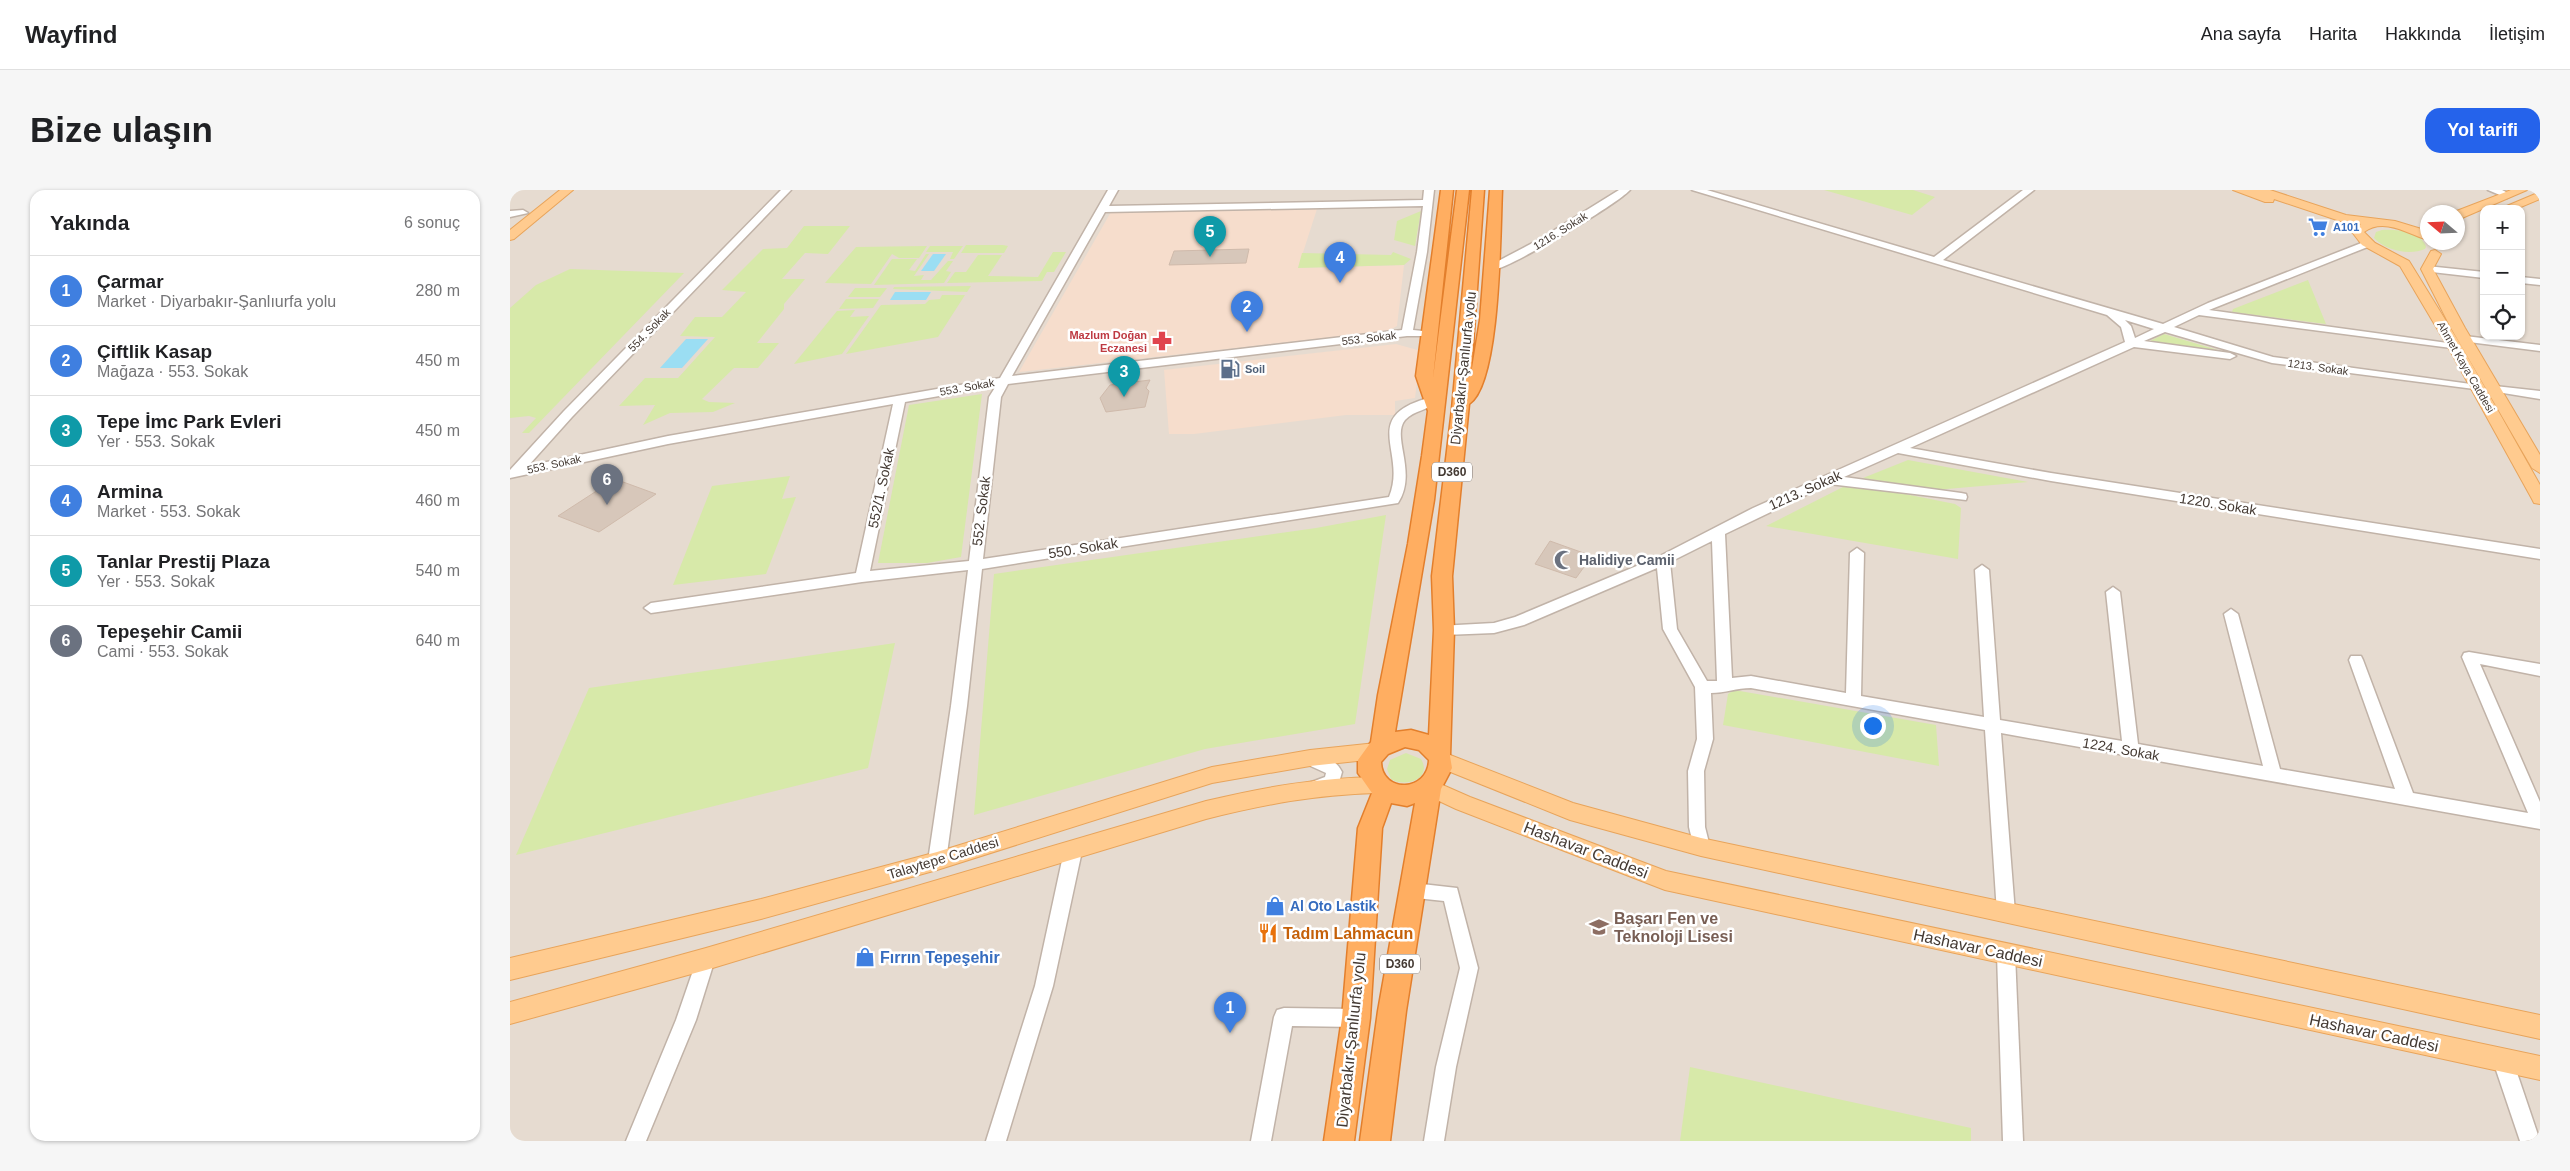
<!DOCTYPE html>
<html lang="tr">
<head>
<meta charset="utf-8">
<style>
  body { margin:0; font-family:Helvetica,sans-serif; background:#f6f6f6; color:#202124 }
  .controls { position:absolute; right:15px; top:15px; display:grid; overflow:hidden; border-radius:10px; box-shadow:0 1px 4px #0004 }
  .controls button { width:45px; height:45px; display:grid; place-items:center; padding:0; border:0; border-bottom:1px solid #e0e0e0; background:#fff; color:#202124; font:25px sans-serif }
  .compass { position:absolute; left:1910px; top:15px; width:45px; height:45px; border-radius:50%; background:#fff; box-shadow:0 1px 4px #0004; rotate:289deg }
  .you { position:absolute; left:1362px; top:535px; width:18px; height:18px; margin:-12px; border:4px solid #fff; border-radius:50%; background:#1a73e8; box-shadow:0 0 0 8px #1a73e833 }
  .badge { display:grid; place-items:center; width:32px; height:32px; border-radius:50%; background:#2563eb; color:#fff; font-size:16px; font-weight:700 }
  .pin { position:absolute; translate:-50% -41px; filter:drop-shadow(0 1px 2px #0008) }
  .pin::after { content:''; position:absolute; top:26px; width:18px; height:15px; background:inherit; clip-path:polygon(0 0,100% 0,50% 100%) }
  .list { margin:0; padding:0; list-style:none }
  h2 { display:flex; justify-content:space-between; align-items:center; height:65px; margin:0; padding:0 20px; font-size:21px }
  h2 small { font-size:16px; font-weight:400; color:#757577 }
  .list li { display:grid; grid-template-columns:32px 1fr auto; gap:15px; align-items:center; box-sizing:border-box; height:70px; padding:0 20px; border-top:1px solid #e0e0e0 }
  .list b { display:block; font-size:19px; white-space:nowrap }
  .list p { margin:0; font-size:16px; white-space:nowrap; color:#757577 }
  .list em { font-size:16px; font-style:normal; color:#757577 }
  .icon { flex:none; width:28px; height:28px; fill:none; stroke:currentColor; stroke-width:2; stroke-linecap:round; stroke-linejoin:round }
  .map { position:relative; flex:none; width:2030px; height:951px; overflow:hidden; border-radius:15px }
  header { display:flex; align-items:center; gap:30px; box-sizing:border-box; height:70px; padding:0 25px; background:#fff; border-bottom:1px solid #e0e0e0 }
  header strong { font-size:24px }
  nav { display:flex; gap:28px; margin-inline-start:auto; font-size:18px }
  .intro { display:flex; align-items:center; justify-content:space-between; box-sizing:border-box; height:120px; padding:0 30px }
  h1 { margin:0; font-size:35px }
  .button { padding:12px 22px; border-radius:15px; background:#2563eb; color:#fff; font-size:18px; font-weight:700 }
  main { display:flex; gap:30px; padding:0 30px }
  aside { flex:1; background:#fff; border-radius:15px; box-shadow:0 1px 4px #0004 }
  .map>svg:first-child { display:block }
  .residential { fill:#e6dbd0; fill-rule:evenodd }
  .commercial { fill:#f6ddcc }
  .green { fill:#d7e9a9 }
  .water { fill:#9bdef3 }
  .building { fill:#d7c7ba; stroke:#cfbaab }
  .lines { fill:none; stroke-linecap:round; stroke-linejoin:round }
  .minor-casing { stroke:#c1b3a8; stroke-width:3 }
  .major-casing { stroke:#e8a45b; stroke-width:2 }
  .highway-casing { stroke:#e37f2c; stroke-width:3 }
  .minor { fill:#fff; fill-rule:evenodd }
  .major { fill:#ffcb8f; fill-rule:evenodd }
  .highway { fill:#ffae61; fill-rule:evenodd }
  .labels { text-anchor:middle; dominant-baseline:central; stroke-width:5; stroke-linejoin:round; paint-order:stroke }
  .far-shop-label { font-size:11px; font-weight:bold; fill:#366cbe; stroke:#fff; text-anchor:start }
  .far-street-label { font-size:11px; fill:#443a33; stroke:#fff }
  .far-health-label { font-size:11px; font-weight:bold; fill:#be3a42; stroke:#fff; text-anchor:end }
  .far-service-label { font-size:11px; font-weight:bold; fill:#4e5e75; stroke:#fff; text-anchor:start }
  .shield { fill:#fff; stroke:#7c7570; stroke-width:1 }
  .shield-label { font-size:12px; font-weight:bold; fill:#443a33 }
  .street-label { font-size:14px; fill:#443a33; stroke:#fff }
  .worship-label { font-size:14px; font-weight:bold; fill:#5b616d; stroke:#fff; text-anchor:start }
  .shop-label { font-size:14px; font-weight:bold; fill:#366cbe; stroke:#fff; text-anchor:start }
  .near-street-label { font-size:16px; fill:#443a33; stroke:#fff }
  .near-education-label { font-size:16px; font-weight:bold; fill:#785e54; stroke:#fff; text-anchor:start }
  .near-food-label { font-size:16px; font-weight:bold; fill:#c56008; stroke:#fff; text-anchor:start }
  .near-shop-label { font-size:16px; font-weight:bold; fill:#366cbe; stroke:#fff; text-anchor:start }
</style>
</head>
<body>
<header>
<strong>Wayfind</strong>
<nav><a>Ana sayfa</a><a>Harita</a><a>Hakkında</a><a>İletişim</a></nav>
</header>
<div class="intro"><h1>Bize ulaşın</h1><a class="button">Yol tarifi</a></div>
<main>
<aside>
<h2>Yakında<small>6 sonuç</small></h2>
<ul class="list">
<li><span class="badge" style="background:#3f7fe0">1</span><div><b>Çarmar</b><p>Market · Diyarbakır-Şanlıurfa yolu</p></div><em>280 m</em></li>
<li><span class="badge" style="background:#3f7fe0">2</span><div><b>Çiftlik Kasap</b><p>Mağaza · 553. Sokak</p></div><em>450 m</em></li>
<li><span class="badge" style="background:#0f9aa8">3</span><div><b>Tepe İmc Park Evleri</b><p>Yer · 553. Sokak</p></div><em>450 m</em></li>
<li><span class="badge" style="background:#3f7fe0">4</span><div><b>Armina</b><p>Market · 553. Sokak</p></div><em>460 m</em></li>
<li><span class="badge" style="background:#0f9aa8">5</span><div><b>Tanlar Prestij Plaza</b><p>Yer · 553. Sokak</p></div><em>540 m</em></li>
<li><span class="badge" style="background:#6b7280">6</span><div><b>Tepeşehir Camii</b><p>Cami · 553. Sokak</p></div><em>640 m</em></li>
</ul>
</aside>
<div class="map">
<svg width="2030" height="951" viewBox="0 0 2030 951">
  <rect width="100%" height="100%" fill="#f2ebe2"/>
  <path class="residential" d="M 0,0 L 2030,0 L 2030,951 L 0,951 ZM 1974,19 L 2011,19 L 2011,146 L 1974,146 ZM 1918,22 L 1948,22 L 1948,52 L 1918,52 Z"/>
  <g class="commercial">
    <polygon points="807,19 788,78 894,75 887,136 878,141 509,182 601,22"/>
    <polygon points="886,154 911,161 905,208 885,211 885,225 836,225 684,244 659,244 654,180"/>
  </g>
  <g class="green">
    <polygon points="1314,0 1403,0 1425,7 1402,25"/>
    <polygon points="911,21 905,56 884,50 887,31"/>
    <polygon points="294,36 340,36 318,64 295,63 272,89 295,89 274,114 274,119 247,153 269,153 248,178 224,178 192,209 199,212 225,213 203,222 160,223 133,235 145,215 109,216 135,188 168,188 205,147 170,146 185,127 212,127 236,102 212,100 253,59 277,58"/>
    <path d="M 1872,40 C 1886,39 1911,41 1916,57 L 1915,59 C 1899,66 1875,60 1864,48 L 1866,42 Z"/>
    <polygon points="456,55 493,55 498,56 494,63 451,63"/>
    <polygon points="417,56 409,68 389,68 382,64 361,94 315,93 346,57"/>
    <polygon points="420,56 453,56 444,69 440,69 443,62 416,62"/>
    <polygon points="543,62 556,62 544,82 537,82 532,91 437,93 445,82 456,82 468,65 492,65 478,86 528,87"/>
    <polygon points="883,62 901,69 894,75 788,78 792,63 881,65"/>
    <polygon points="416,64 419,64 404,86 414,85 411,90 421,90 438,71 443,71 436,81 441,82 434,93 364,95 382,69 407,69 399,80 405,81"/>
    <polygon points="60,79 174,83 19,243 12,243 26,228 19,226 0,228 0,118 26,95"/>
    <polygon points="1798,90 1816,134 1722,122 1723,119"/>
    <polygon points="461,96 457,102 383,99 384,97"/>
    <polygon points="345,98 377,98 370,107 338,107"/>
    <polygon points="432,105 455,105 428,147 336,164 371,115 415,114 419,110 430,109"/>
    <polygon points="336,109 369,109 363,118 329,119"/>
    <polygon points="345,120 340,127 359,126 332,164 284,174 327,121"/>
    <polygon points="1654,144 1718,163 1640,151"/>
    <polygon points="472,204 451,367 417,373 368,373 399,215"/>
    <polygon points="1398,270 1518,292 1425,300 1353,288"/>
    <polygon points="280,286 272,309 286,307 256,384 163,395 202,296"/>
    <polygon points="1333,297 1380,301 1445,314 1451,318 1448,369 1256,336"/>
    <polygon points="876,325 845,534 695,559 464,625 484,384 806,338"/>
    <polygon points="385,453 358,578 6,665 79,498"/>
    <polygon points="1224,500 1426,535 1429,576 1213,535 1218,504"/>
    <path d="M 896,563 L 911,569 C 923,589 895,598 881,589 L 877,579 L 880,570 Z"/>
    <polygon points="1180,877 1461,938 1461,951 1170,951"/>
  </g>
  <g class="water">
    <polygon points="423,64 436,64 424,81 411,81"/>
    <polygon points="385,102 421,102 416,110 380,110"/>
    <polygon points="176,149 198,149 172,178 150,178"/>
  </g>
  <g class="building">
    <polygon points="739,59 736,73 659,75 664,61"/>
    <polygon points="640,190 636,198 639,201 635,217 596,222 590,208 600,195"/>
    <polygon points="105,289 146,304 89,342 48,326"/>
    <polygon points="1040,351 1082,366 1066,388 1025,374"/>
  </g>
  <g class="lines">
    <defs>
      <g id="minor">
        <path d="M 271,0 L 281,0 L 62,227 L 18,276 L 158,246 L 490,188 L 598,0 L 608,0 L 599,16 L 913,10 L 914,0 L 924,0 L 917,62 L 903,140 L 923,142 L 923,146 L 897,146 L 498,194 L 491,207 L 473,369 L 879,307 C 898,262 847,226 922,207 L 928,211 C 920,220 904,220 895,230 C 881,247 908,282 888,313 L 472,379 L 457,516 L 436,671 L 433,676 L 427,678 L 421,676 L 418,671 L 441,516 L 458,380 L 352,392 L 141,423 L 134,418 L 141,413 L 346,383 L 383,214 L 158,254 L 0,288 L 0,280 L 54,221 ZM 913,16 L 907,62 L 892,140 L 502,186 L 595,22 ZM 486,196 L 479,207 L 459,371 L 360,381 L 395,212 Z"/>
        <path d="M 1109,0 L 1120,0 C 1106,15 1002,77 983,80 C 979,80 980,79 977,77 L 1030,49 Z"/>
        <path d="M 1182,0 L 1197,0 L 1424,67 L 1513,0 L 1524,0 L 1433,70 L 1653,134 L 1698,113 L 1854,52 L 1860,52 L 1860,56 L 1699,120 L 1945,154 L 1951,157 L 1949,159 L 1689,125 L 1664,137 L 1763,167 L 1968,195 L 1974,198 L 1972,200 L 1762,173 L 1655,142 L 1634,151 L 1720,163 L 1726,166 L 1720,169 L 1624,157 L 1400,258 L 1541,283 L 2030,359 L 2030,369 L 1541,291 L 1388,263 L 1334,287 L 1451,303 L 1456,304 L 1457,307 L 1456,310 L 1319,294 L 1215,344 L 1222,488 L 1241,486 L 1336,503 L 1340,363 L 1347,358 L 1354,363 L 1351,506 L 1474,527 L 1465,380 L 1472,375 L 1479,380 L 1490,530 L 1612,551 L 1596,402 L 1603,397 L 1610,402 L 1628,554 L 1753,576 L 1714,424 L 1721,419 L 1728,424 L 1770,579 L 1885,599 L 1839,470 L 1841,466 L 1851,466 L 1853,470 L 1903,603 L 2018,623 L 1952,467 L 1954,463 L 1959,462 L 2030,474 L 2030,486 L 1970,474 L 2030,612 L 2030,639 L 1491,543 L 1505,723 L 1502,729 L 1496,731 L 1490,729 L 1487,723 L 1475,540 L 1241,498 C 1227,498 1215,503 1201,503 L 1203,549 L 1194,581 L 1195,637 L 1200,657 L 1197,662 L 1191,664 L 1185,662 L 1179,637 L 1178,581 L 1187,549 L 1185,497 L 1153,439 L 1147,378 L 1014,435 L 984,443 L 934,445 L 929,444 L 927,440 L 929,436 L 984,433 L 1005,427 L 1148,367 L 1243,318 L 1615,152 L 1611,137 L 1597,125 ZM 1615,130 L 1644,139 L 1625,148 L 1621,136 ZM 1202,351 L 1207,491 L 1197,491 L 1167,439 L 1160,372 Z"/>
        <polygon points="1978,0 1992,0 2002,5 1997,8"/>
        <polygon points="0,21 13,20 18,23 0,27"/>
        <polygon points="1917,76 1974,82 1974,88 1913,81 1912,79"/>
        <polygon points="2011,87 2030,89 2030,95 2011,93"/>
        <polygon points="1955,146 2030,155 2030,161 1951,151 1950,149"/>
        <polygon points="1985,196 2030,201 2030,209 1981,201 1979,199"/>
        <path d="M 800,562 C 813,566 826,569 832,582 L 828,596 L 805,605 L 799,603 L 797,598 L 799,593 L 815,587 L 816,583 L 794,573 L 792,568 L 794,563 Z"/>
        <polygon points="563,654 569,656 572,661 543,796 496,951 476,951 525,796 554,661 557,656"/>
        <polygon points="903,693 947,698 968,778 946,877 934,951 914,951 926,877 950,778 934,711 897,707 894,701 897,695"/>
        <polygon points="1496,755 1503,758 1505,764 1513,951 1493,951 1487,764 1489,758"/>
        <polygon points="196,760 203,763 205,769 186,830 136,951 116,951 166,830 187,769 189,763"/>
        <polygon points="774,818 846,819 853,821 856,828 853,835 846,837 782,836 761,951 741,951 764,827 767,820"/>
        <polygon points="1993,861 2000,864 2003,871 2030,951 2010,951 1983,871 1986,864"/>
      </g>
      <g id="major">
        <polygon points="50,0 63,0 4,49 0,50 0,40"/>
        <path d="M 1723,0 L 1760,0 L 1836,25 L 1885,31 L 1918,41 L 1918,50 C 1898,44 1874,27 1854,42 L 1865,53 L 1899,71 L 1952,157 L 2030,295 L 2030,314 L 2024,313 L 2022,309 L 1938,157 L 1890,76 L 1852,55 L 1842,42 L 1851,34 L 1830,31 L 1764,9 L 1763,12 L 1755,12 Z"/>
        <polygon points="2001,0 2017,0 1952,28 1948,28 1948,22 1944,22"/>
        <polygon points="2030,2 2030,9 2006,19 1992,18"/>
        <polygon points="1925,60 1931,64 1923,79 1955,138 2030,265 2030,283 2022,278 1941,138 1911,79 1921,61"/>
        <polygon points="866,553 873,555 876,561 873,567 866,569 800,576 702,593 427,680 251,729 0,790 0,768 251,709 427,662 702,577 800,560"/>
        <polygon points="930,561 1063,613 1191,648 2030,825 2030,849 1191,666 1060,630 923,575 920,569 923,563"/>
        <path d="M 866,587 L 873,589 L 876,595 L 873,601 L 866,603 C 805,605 755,614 696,629 L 196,780 L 0,834 L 0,812 L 196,758 L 696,611 C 755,597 806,588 866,587 Z"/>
        <polygon points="919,589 960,607 1156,681 2030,866 2030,890 1155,700 946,619 912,603 909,597 912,591"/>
      </g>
      <path id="highway" d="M 931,0 L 943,0 L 923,188 L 947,0 L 959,0 L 924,310 L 885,542 L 901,540 L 919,545 L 924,440 L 922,386 L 942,219 L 962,0 L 974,0 L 961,184 L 970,130 L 980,0 L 992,0 C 990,40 991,194 959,214 L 942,386 L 944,440 L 940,566 L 942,578 L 931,599 L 896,821 L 880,951 L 850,951 L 868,821 L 905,613 L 897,616 L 881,613 L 872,638 L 860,828 L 844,951 L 814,951 L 832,828 L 848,638 L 862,603 L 848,583 L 848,570 L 861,552 L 868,505 L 898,354 L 912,266 L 918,221 L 906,186 ZM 895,557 L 909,560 L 919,570 C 918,602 872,604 871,572 L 878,564 Z"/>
    </defs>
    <use href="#minor" class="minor-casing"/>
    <use href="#major" class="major-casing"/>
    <use href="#highway" class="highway-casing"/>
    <use href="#minor" class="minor"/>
    <use href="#major" class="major"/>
    <use href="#highway" class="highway"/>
  </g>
  <defs>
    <symbol id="supermarket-bare" viewBox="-9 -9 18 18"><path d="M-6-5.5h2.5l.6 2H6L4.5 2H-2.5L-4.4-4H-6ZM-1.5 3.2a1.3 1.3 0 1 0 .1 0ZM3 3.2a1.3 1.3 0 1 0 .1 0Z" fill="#3f7fe0" stroke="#fff" stroke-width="2.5" paint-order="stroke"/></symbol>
    <symbol id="pharmacy-bare" viewBox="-9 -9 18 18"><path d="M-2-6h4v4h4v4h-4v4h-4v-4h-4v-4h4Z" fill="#e0444e" stroke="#fff" stroke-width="2.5" paint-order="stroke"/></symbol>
    <symbol id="fuel-bare" viewBox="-9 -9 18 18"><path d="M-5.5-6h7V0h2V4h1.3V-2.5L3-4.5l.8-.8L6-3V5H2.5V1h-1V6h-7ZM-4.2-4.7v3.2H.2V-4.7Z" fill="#5c6f8a" stroke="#fff" stroke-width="2.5" paint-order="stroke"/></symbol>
    <symbol id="mosque-bare" viewBox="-9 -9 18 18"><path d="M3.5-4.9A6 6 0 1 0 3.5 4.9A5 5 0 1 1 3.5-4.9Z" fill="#6b7280" stroke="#fff" stroke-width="2.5" paint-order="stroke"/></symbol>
    <symbol id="shop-bare" viewBox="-9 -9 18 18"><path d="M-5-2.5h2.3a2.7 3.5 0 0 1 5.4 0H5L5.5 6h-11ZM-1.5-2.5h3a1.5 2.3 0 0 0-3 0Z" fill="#3f7fe0" stroke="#fff" stroke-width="2.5" paint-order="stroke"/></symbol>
    <symbol id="school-bare" viewBox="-9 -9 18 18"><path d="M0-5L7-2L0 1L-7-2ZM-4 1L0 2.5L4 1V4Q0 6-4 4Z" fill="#8d6e63" stroke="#fff" stroke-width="2.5" paint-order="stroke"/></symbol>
    <symbol id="restaurant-bare" viewBox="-9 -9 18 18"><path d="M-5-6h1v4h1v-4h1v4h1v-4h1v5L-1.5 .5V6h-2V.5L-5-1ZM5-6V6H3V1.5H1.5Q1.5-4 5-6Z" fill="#e8710a" stroke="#fff" stroke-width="2.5" paint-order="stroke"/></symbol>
  </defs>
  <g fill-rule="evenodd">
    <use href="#supermarket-bare" x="1794" y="23" width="28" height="28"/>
    <use href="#pharmacy-bare" x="638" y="137" width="28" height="28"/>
    <use href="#fuel-bare" x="706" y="165" width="28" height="28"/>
    <use href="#mosque-bare" x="1040" y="356" width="28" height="28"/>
    <use href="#shop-bare" x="751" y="702" width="28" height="28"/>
    <use href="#school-bare" x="1075" y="723" width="28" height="28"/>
    <use href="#restaurant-bare" x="744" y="729" width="28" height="28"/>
    <use href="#shop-bare" x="341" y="753" width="28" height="28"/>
  </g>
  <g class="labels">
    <g class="far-shop-label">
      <text x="1823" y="37">A101</text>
    </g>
    <g class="far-street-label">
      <text transform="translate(1050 41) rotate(-32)">1216. Sokak</text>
      <text transform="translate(139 140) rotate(-46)">554. Sokak</text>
      <text transform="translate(859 148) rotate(-7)">553. Sokak</text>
      <text transform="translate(1808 177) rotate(8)">1213. Sokak</text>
      <text transform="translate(1956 177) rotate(60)">Ahmet Kaya Caddesi</text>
      <text transform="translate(457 197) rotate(-10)">553. Sokak</text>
      <text transform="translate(44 274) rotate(-12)">553. Sokak</text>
    </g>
    <g class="far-health-label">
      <text x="637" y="145">Mazlum Doğan<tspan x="637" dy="13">Eczanesi</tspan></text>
    </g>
    <g class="far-service-label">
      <text x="735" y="179">Soil</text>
    </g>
    <g class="shield">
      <rect x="922" y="272.5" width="40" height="19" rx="4"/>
      <rect x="870" y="764.5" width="40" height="19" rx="4"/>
    </g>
    <g class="shield-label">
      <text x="942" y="282">D360</text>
      <text x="890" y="774">D360</text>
    </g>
    <g class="street-label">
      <text transform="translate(953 178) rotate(-84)">Diyarbakır-Şanlıurfa yolu</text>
      <text transform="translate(371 298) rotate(-78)">552/1. Sokak</text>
      <text transform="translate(1295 300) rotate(-24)">1213. Sokak</text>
      <text transform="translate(1708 314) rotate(9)">1220. Sokak</text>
      <text transform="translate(471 321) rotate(-83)">552. Sokak</text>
      <text transform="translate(573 358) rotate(-9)">550. Sokak</text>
      <text transform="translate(1611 559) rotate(10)">1224. Sokak</text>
      <text transform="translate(433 668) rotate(-17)">Talaytepe Caddesi</text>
    </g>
    <g class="worship-label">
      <text x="1069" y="370">Halidiye Camii</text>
    </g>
    <g class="shop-label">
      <text x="780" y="716">Al Oto Lastik</text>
    </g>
    <g class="near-street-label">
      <text transform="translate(1076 660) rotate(21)">Hashavar Caddesi</text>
      <text transform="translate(1468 758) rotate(12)">Hashavar Caddesi</text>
      <text transform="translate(1864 843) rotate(12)">Hashavar Caddesi</text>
      <text transform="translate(841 850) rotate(-84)">Diyarbakır-Şanlıurfa yolu</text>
    </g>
    <g class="near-education-label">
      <text x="1104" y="728">Başarı Fen ve<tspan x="1104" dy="18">Teknoloji Lisesi</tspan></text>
    </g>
    <g class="near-food-label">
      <text x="773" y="743">Tadım Lahmacun</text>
    </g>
    <g class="near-shop-label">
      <text x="370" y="767">Fırrın Tepeşehir</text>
    </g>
  </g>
</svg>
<div class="controls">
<button>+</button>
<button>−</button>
<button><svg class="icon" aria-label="locate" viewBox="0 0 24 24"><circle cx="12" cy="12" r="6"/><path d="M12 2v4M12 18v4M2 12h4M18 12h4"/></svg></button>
</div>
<svg class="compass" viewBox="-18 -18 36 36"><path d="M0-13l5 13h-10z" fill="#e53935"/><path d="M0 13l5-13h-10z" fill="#757577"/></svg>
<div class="you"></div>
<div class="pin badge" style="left:720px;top:843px;background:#3f7fe0">1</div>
<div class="pin badge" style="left:737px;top:142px;background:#3f7fe0">2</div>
<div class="pin badge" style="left:614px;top:207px;background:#0f9aa8">3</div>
<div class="pin badge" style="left:830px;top:93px;background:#3f7fe0">4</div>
<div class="pin badge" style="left:700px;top:67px;background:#0f9aa8">5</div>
<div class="pin badge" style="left:97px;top:315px;background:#6b7280">6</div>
</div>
</main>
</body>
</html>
